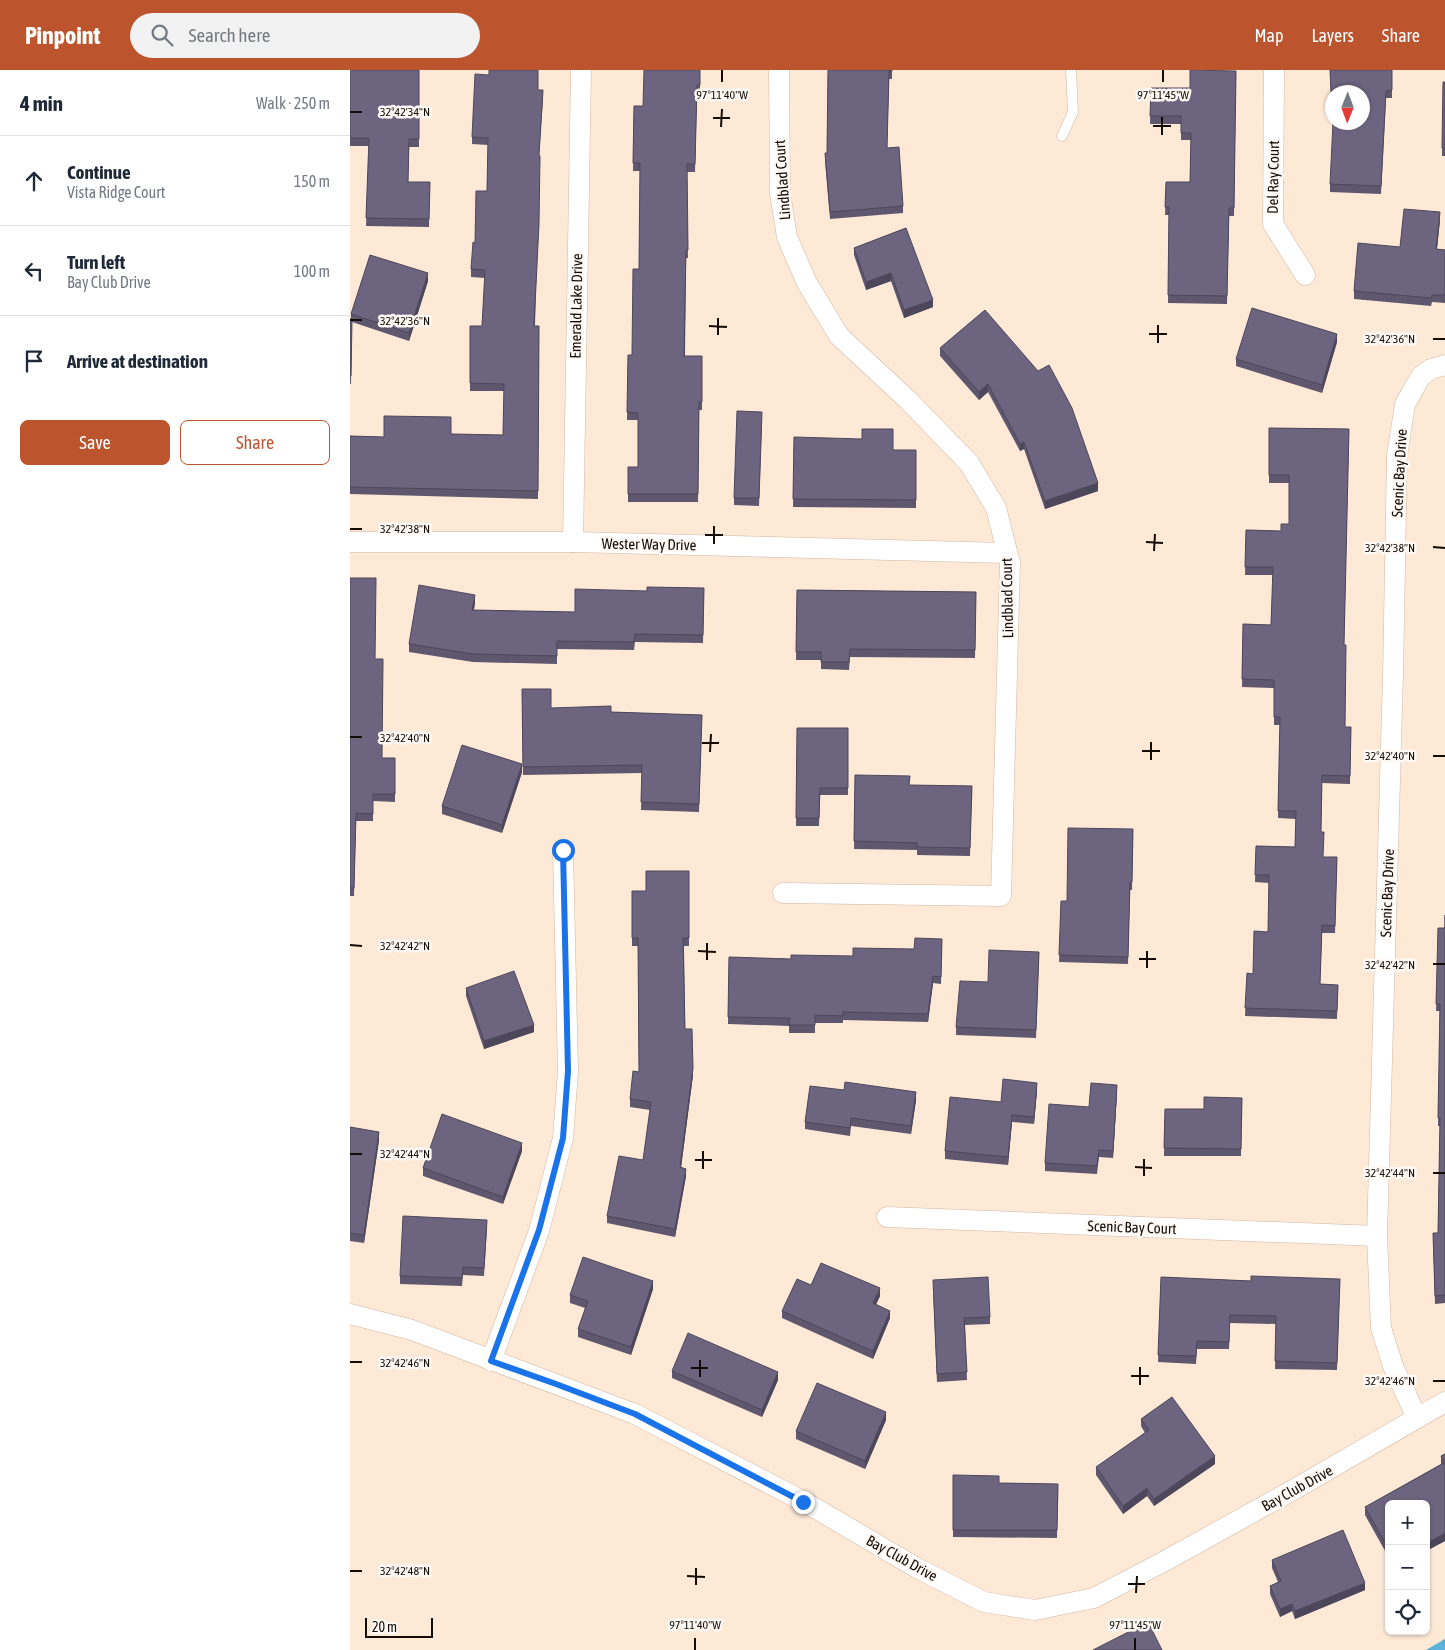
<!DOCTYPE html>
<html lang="en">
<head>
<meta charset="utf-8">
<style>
  body { margin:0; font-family:"Asap Condensed",sans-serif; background:#f2f2f3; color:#1f2937 }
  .controls { position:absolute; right:15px; bottom:15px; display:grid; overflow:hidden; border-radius:8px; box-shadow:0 1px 4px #0004 }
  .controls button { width:45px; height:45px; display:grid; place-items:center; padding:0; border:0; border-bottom:1px solid #e0e1e3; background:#fff; color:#1f2937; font:25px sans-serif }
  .compass { position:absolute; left:975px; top:15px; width:45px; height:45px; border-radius:50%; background:#fff; box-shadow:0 1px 4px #0004; rotate:181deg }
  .scale { position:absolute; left:15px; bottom:12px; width:68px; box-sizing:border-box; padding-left:5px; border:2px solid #140b05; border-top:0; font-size:14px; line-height:18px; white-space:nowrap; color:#140b05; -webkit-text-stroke:4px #fef9f4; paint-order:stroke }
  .stop { position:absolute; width:15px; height:15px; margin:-11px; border:4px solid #1a73e8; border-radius:50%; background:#fff }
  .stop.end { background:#1a73e8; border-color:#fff; box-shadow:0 1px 5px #0008 }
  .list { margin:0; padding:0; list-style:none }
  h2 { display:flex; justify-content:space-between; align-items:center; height:65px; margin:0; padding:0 20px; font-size:21px }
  h2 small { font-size:16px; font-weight:400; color:#747a83 }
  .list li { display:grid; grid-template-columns:32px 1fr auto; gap:15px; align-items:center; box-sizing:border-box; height:90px; padding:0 20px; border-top:1px solid #e0e1e3 }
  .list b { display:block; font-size:19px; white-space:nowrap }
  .list p { margin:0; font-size:16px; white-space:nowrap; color:#747a83 }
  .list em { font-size:16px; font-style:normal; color:#747a83 }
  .actions { display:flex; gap:10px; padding:15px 20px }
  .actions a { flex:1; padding:11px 0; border:1px solid #bc552d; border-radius:8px; text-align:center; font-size:18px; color:#bc552d }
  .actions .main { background:#bc552d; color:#fff }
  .icon { flex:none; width:28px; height:28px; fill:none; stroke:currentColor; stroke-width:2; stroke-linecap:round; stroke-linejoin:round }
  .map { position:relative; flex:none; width:1095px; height:1580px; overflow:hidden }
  header { display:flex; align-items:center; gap:30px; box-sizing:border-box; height:70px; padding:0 25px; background:#bc552d; color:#fff }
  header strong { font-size:24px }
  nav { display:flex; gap:28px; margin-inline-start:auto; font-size:18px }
  .search { width:350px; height:45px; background:#f2f2f3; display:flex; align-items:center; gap:12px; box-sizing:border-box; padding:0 18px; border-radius:28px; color:#747a83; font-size:19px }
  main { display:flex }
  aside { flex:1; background:#fff }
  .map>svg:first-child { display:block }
  .water { fill:url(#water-ripples) }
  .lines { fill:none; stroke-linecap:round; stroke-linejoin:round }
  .service-casing { stroke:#d1b7a1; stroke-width:11 }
  .minor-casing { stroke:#d1b7a1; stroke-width:21 }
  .service { stroke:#fff; stroke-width:10 }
  .minor { stroke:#fff; stroke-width:20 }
  .wall { fill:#5e576e }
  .shaded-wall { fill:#4c475a }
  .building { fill:#6d6580; stroke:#4c475a }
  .route { stroke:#1a73e8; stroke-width:6 }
  .ticks { fill:none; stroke:#140b05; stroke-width:2 }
  .labels { text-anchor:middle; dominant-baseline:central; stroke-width:5; stroke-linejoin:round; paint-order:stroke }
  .street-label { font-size:15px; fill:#140b05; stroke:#fef9f4 }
  .ticks-label { font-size:12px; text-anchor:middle; fill:#140b05; stroke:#fef9f4; stroke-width:5; stroke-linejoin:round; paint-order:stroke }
</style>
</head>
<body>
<header>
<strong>Pinpoint</strong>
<div class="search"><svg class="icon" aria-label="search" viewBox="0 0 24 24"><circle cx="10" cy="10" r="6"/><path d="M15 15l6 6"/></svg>Search here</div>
<nav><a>Map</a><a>Layers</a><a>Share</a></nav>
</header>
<main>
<aside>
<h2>4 min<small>Walk · 250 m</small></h2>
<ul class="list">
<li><svg class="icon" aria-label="ahead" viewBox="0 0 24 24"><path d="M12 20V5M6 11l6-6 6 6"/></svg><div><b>Continue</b><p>Vista Ridge Court</p></div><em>150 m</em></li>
<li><svg class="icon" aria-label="left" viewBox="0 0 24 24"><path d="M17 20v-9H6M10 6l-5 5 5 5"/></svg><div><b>Turn left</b><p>Bay Club Drive</p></div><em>100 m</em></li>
<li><svg class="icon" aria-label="arrive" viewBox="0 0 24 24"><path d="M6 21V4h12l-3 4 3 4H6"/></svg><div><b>Arrive at destination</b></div></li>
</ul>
<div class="actions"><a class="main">Save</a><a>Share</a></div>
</aside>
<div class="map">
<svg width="1095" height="1580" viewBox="0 0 1095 1580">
  <defs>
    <pattern id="water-ripples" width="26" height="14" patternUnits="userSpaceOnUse" patternTransform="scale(1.25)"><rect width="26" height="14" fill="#5db3db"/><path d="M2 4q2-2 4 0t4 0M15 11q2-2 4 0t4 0" fill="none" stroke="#5099ba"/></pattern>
  </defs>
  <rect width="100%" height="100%" fill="#fee8d6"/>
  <polygon class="water" points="1095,1569 1095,1580 1076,1580"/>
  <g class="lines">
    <defs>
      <polyline id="service" points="712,66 723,42 721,0"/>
      <g id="minor">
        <polyline points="429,0 430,123 437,167 457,213 489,266 558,330 619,393 646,438 660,493 651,826 433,823"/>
        <polyline points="924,0 923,154 955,205"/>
        <polyline points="0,472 223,472 657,483"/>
        <polyline points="223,472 231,0"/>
        <polyline points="537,1147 1027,1166"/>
        <polyline points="0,1244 62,1260 285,1344 453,1431 567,1498 634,1532 685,1540 744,1528 813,1492 943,1420 1095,1332"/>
        <polyline points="141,1291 189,1161 213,1068 218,1001 213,780"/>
        <polyline points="1067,1348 1043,1296 1031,1258 1027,1166 1043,605 1047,386 1055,334 1071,306 1081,299 1095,295"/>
      </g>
    </defs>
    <use href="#service" class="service-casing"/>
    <use href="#minor" class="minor-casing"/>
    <use href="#service" class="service"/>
    <use href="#minor" class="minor"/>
  </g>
  <g class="wall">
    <polygon points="0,0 69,0 69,77 59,77 58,112 80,112 79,157 16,156 19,76 0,76"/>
    <polygon points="350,0 350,23 347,22 345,102 337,102 338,188 336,188 335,286 352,286 352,340 349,340 348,432 278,432 278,397 288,397 288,350 277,350 278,285 282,285 289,199 290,101 283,101 284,36 293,36"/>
    <polygon points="478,0 542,0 542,9 539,9 537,78 553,136 553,143 480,149 475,91 475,83 477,83"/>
    <polygon points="980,0 1042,0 1042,28 1036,28 1031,124 980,122 980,114 1012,22 982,22 982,29 981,29"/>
    <polygon points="886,1 884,146 879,146 877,234 818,233 819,145 815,145 816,112 840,112 841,70 831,70 831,54 800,54 801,18 840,18"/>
    <polygon points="1095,12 1095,86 1092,86 1092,78"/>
    <polygon points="188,20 193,28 189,86 185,256 189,256 188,429 0,424 0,366 34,367 101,364 153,365 154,321 120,321 120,256 132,256 135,208 121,207 121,199 125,173 137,121 138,75 122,74 122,67"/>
    <polygon points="1090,150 1087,179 1095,180 1095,233 1082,232 1081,236 1004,229 1004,221 1050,177"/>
    <polygon points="556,158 583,237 554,248 541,211 516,220 504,185 504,178"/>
    <polygon points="78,211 59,271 2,252 1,314 0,314 1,244"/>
    <polygon points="635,240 748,421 695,439 674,379 670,381 638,322 629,330 590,286 590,278"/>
    <polygon points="987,272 972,323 886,296 886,289"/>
    <polygon points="412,350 409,436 384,435 384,428"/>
    <polygon points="919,358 999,359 994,575 995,657 1001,657 1000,714 972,713 971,762 973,787 987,787 985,863 972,863 970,914 988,915 987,949 895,946 897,903 903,904 918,862 919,813 905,812 906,776 945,777 946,749 928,748 930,655 924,655 924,618 892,617 893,554 921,555 923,505 895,505 896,460 931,461 939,454 939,413 919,413"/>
    <polygon points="444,367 543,380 566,380 566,438 443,437"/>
    <polygon points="0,508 25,589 32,688 45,688 45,732 23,731 23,751 6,751 4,826 0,826"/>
    <polygon points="354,518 353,573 285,572 284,580 207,579 207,594 123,592 59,582 59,574 125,533 124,540 225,542 297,521"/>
    <polygon points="447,520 626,522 625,588 500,587 499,600 471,599 471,590 446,590"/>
    <polygon points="172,619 201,638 261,642 352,645 349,742 291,740 292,703 173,705"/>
    <polygon points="447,658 498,658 498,725 470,725 469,756 446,756"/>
    <polygon points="172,702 152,763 92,744 92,736"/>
    <polygon points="505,705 560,715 622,716 620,786 567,785 567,780 504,779"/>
    <polygon points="783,759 782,820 780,820 778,894 709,892 711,831 717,831"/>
    <polygon points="339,801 339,876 334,876 335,959 343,1005 331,1098 336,1106 325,1167 257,1153 257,1146 293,1090 300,1040 280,1037 280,1029 289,1002 288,876 282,876 282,821 296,821"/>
    <polygon points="1095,845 1095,1233 1085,1234 1083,1163 1088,1163 1090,1056 1088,1056 1090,941 1086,941 1088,858 1095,858"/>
    <polygon points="592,869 591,914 583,913 578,952 493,950 493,953 465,953 465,963 439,963 439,956 378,954 379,887 441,889 503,886 564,879"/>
    <polygon points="689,882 686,968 606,965 606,957 638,912"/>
    <polygon points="116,918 184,962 134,979 116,926"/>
    <polygon points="687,1020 684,1054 662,1052 658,1095 595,1089 595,1081 651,1032"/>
    <polygon points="767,1022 763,1088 749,1087 747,1104 695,1101 695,1093 739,1037"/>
    <polygon points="892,1028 891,1086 814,1086 815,1039 854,1039"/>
    <polygon points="566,1030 561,1064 501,1056 500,1066 455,1059 455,1052"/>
    <polygon points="0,1057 29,1070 14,1173 0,1171"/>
    <polygon points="172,1081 153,1134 73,1106 73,1098"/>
    <polygon points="137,1157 134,1206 113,1205 112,1216 50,1214 50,1206"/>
    <polygon points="811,1207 901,1211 990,1209 987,1300 925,1299 926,1254 880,1253 879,1279 847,1279 846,1294 808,1292"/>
    <polygon points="461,1215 530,1226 526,1234 540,1248 523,1289 432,1248 432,1241"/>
    <polygon points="583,1218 640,1247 640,1254 615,1255 617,1310 587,1312"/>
    <polygon points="303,1219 281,1285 228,1267 228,1259 235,1238 220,1233 220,1225"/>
    <polygon points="322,1301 428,1310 412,1347 322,1308"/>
    <polygon points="791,1349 865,1394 804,1436 797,1426 773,1444 746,1405 746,1397 795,1363 791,1356"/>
    <polygon points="536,1350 515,1399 446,1369 446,1361"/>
    <polygon points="1095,1384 1095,1471 1076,1481 1076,1434 1039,1434 1039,1488 1015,1445 1015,1437 1091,1394 1091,1386"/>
    <polygon points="603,1405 649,1413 708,1414 707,1468 603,1467"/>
    <polygon points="922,1490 1015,1520 945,1549 942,1541 930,1547 920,1524 920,1516 928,1512 922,1498"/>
  </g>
  <g class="shaded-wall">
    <polygon points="1090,142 1090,150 1086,187 1086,179"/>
    <polygon points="78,203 78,211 59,271 59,263"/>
    <polygon points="541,203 541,211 516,220 516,212"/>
    <polygon points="583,230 583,237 554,248 554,240"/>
    <polygon points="987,264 987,272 972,323 972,315"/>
    <polygon points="638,314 638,322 629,330 629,322"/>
    <polygon points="674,372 674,379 670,381 670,374"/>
    <polygon points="748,413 748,421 695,439 695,431"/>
    <polygon points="125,525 125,533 122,548 122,540"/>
    <polygon points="172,694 172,702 152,763 152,755"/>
    <polygon points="583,906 583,913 578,952 578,944"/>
    <polygon points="184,955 184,962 134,979 134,971"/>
    <polygon points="343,998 343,1005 330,1105 330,1097"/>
    <polygon points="687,1013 687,1020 684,1054 684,1047"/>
    <polygon points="767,1015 767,1022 763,1088 763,1081"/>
    <polygon points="566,1022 566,1030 561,1064 561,1056"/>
    <polygon points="662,1045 662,1052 658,1095 658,1087"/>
    <polygon points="29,1062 29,1070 14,1173 14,1165"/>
    <polygon points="172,1073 172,1081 153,1134 153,1127"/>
    <polygon points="336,1099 336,1106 325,1167 325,1159"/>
    <polygon points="303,1211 303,1219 281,1285 281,1277"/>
    <polygon points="530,1218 530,1226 523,1241 523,1233"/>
    <polygon points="540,1241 540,1248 523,1289 523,1281"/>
    <polygon points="428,1302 428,1310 412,1347 412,1340"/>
    <polygon points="536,1342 536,1350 515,1399 515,1391"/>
    <polygon points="865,1386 865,1394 804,1436 804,1429"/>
    <polygon points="797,1418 797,1426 773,1444 773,1436"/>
    <polygon points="1095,1463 1095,1471 1076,1481 1076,1474"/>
    <polygon points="1015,1513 1015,1520 945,1549 945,1541"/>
    <polygon points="942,1534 942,1541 930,1547 930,1539"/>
  </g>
  <g class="building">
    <polygon points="0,0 69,0 69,69 59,69 58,112 80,112 79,149 16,148 19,68 0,68"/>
    <polygon points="139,0 188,0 188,20 193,20 189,85 190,86 189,154 184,256 189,256 188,421 0,417 0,366 34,367 34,346 101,347 101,364 153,365 154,314 120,313 120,256 132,256 135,200 121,199 123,172 125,173 126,121 137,121 138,68 122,67 125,4 139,5"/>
    <polygon points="294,0 350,0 350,15 347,15 345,94 337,94 338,180 336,180 334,286 352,286 352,332 349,332 348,424 278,424 278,397 288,397 288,343 277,342 278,285 282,285 283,199 289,199 290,93 283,93 284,36 293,36"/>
    <polygon points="478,0 542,0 542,1 539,1 537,78 549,77 553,136 480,142 475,83 477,83"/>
    <polygon points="840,0 886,1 884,138 879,138 877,226 818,225 819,137 815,137 816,112 840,112 841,63 831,63 831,46 800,46 801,18 840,18"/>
    <polygon points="980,0 1042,0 1042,20 1036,21 1031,116 980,114 983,52 1012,52 1012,22 985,22 985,21 981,21"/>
    <polygon points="1093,12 1095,12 1095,78 1092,78"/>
    <polygon points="1054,139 1090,142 1086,179 1095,180 1095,225 1082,225 1081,228 1004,221 1008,173 1050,177"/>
    <polygon points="556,158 583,230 554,240 541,203 516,212 504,178"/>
    <polygon points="20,185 78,203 59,263 1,244"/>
    <polygon points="902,238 987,264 972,315 886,289"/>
    <polygon points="635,240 688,301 699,295 722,338 748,413 695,431 674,372 670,374 638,314 629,322 590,278"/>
    <polygon points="0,249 2,249 1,306 0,306"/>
    <polygon points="387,341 412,342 409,428 384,428"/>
    <polygon points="919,358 999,359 994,575 996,575 995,657 1001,657 1000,706 972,705 971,762 974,762 973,787 987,787 985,856 972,855 970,914 988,915 987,941 895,938 897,903 903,904 904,861 918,862 919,805 905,805 906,776 945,777 946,741 928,741 930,647 924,647 924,610 892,609 893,554 921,555 923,497 895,497 896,460 931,461 931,454 939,454 939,405 919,405"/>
    <polygon points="512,359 543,359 543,380 566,380 566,430 443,429 444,367 512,369"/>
    <polygon points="0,508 26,508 25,589 33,589 32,688 45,688 45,724 23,724 23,744 6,743 4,818 0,818"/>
    <polygon points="69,515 125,525 122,540 225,542 225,519 297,521 297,517 354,518 353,565 285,564 284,572 207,571 207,586 123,584 59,574"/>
    <polygon points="447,520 626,522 625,580 500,579 499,592 471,592 471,582 446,582"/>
    <polygon points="172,619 201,619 201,638 261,636 261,642 352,645 349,734 291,732 292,695 173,697"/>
    <polygon points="447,658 498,658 498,718 470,718 469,748 446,748"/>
    <polygon points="112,675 172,694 152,755 92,736"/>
    <polygon points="505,705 560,706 559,715 622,716 620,778 567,777 567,773 504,771"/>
    <polygon points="718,758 783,759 782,812 780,812 778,887 709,885 711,831 717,831"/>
    <polygon points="296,801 339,801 339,868 333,868 335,959 342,959 343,998 330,1097 336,1099 325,1159 257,1146 269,1086 293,1090 301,1032 280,1029 283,1001 289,1002 288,868 282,868 282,821 296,821"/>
    <polygon points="1095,845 1095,1225 1085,1226 1083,1163 1088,1163 1090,1048 1088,1048 1090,934 1086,934 1088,858 1095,858"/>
    <polygon points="565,868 592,869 591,907 583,906 578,944 493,942 493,946 465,945 465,955 439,955 440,948 378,947 379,887 441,889 441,885 503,886 503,878 564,879"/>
    <polygon points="639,880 689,882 686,960 606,957 610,911 638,912"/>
    <polygon points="164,901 184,955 134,971 116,918"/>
    <polygon points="653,1009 687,1013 684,1047 662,1045 658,1087 595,1081 600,1027 651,1032"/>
    <polygon points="495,1012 566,1022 561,1056 501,1048 500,1058 455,1052 460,1016 494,1020"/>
    <polygon points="741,1013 767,1015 763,1081 749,1080 747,1096 695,1093 699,1034 739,1037"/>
    <polygon points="854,1027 892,1028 891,1079 814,1078 815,1039 854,1039"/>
    <polygon points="92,1044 172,1073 153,1127 73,1098"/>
    <polygon points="0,1057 29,1062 14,1165 0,1163"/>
    <polygon points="53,1146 137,1150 134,1198 113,1197 112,1208 50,1206"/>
    <polygon points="233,1187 303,1211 281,1277 228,1259 238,1231 220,1225"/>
    <polygon points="471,1193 530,1218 523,1233 540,1241 523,1281 432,1241 447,1209 461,1215"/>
    <polygon points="901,1206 990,1209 987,1293 925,1291 926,1246 880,1245 879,1272 847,1271 846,1286 808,1285 811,1207 901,1211"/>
    <polygon points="638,1207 640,1247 614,1248 617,1302 587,1304 583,1210"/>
    <polygon points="338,1263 428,1302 412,1340 322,1301"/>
    <polygon points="467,1313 536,1342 515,1391 446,1361"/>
    <polygon points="822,1327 865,1386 804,1429 797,1418 773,1436 746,1397 799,1360 791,1349"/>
    <polygon points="1095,1384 1095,1463 1076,1474 1076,1434 1039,1434 1039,1480 1015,1437 1094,1393 1091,1386"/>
    <polygon points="603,1405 649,1406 649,1413 708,1414 707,1460 603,1460"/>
    <polygon points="993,1460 1015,1513 945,1541 942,1534 930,1539 920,1516 931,1511 922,1490"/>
    <polygon points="798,1552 812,1580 743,1580"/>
  </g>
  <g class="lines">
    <polyline class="route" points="213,780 218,1001 213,1068 189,1160 141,1291 206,1314 285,1344 453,1432"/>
  </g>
  <path class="ticks" d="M 372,12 L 372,0M 813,12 L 813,0M 0,42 L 12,42M 363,48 L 380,48M 803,56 L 821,56M 371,57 L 372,39M 812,65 L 812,47M 0,250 L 12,250M 359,256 L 377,257M 799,264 L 817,264M 368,265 L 368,248M 1083,269 L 1095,269M 808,273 L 808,255M 0,459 L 12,459M 355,465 L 373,465M 796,472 L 813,473M 364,474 L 364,456M 1083,477 L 1095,478M 804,481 L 805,464M 0,667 L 12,667M 352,673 L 369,673M 792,681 L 810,681M 360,682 L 361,664M 1083,686 L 1095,686M 801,690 L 801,672M 0,875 L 12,876M 348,881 L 366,882M 789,889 L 806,889M 357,890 L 357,873M 1083,894 L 1095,894M 797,898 L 797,881M 0,1084 L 12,1084M 345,1090 L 362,1090M 785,1097 L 802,1098M 353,1099 L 353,1081M 1083,1103 L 1095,1103M 794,1106 L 794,1089M 0,1292 L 12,1292M 341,1298 L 358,1298M 781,1306 L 799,1306M 350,1307 L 350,1290M 1083,1311 L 1095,1311M 790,1315 L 790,1297M 0,1501 L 12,1501M 337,1506 L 355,1507M 778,1514 L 795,1514M 346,1515 L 346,1498M 786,1523 L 787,1506M 345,1580 L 345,1568M 785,1580 L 785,1568"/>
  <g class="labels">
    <g class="street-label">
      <text transform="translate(923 107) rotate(-89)">Del Ray Court</text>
      <text transform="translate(432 110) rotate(-94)">Lindblad Court</text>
      <text transform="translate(226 236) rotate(-89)">Emerald Lake Drive</text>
      <text transform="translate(1049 403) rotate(-87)">Scenic Bay Drive</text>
      <text transform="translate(299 474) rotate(1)">Wester Way Drive</text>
      <text transform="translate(657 528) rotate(-91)">Lindblad Court</text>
      <text transform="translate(1037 823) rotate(-88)">Scenic Bay Drive</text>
      <text transform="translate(782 1157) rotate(2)">Scenic Bay Court</text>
      <text transform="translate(947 1418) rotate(-29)">Bay Club Drive</text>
      <text transform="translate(552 1488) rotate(29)">Bay Club Drive</text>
    </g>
  </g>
  <g class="ticks-label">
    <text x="372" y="29">97°11'40"W</text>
    <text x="813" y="29">97°11'45"W</text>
    <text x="55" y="46">32°42'34"N</text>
    <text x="55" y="255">32°42'36"N</text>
    <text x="1040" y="273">32°42'36"N</text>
    <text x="55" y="463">32°42'38"N</text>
    <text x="1040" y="482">32°42'38"N</text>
    <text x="55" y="672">32°42'40"N</text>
    <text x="1040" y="690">32°42'40"N</text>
    <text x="55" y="880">32°42'42"N</text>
    <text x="1040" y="899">32°42'42"N</text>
    <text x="55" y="1088">32°42'44"N</text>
    <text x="1040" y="1107">32°42'44"N</text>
    <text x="55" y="1297">32°42'46"N</text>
    <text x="1040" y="1315">32°42'46"N</text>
    <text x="55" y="1505">32°42'48"N</text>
    <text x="345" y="1559">97°11'40"W</text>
    <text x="785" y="1559">97°11'45"W</text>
  </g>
</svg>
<div class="controls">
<button>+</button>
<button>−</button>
<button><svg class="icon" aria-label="locate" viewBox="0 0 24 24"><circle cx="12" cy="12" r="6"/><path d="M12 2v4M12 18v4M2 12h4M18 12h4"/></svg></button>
</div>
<svg class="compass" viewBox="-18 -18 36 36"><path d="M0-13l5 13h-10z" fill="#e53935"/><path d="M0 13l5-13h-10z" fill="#747a83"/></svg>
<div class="scale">20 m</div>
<div class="stop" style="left:213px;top:780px"></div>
<div class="stop end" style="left:453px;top:1432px"></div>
</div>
</main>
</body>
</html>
